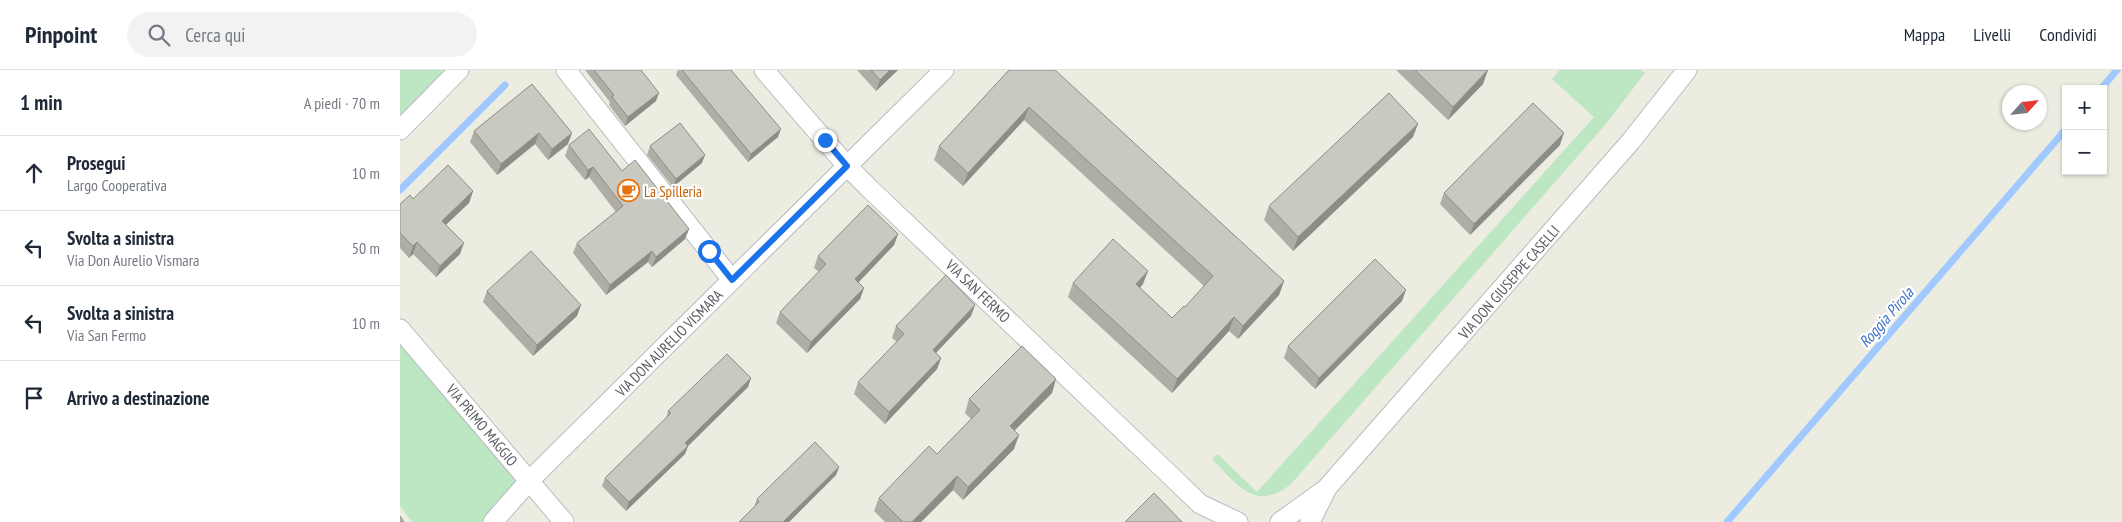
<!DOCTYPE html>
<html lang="it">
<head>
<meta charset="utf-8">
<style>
  body { margin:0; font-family:"PT Sans Narrow",sans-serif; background:#f2f2f3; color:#1f2937 }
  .controls { position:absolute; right:15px; top:15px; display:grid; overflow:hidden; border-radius:0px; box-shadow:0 1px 4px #0004 }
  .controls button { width:45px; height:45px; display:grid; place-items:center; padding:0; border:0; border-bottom:1px solid #e0e1e3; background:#fff; color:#1f2937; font:25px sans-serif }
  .compass { position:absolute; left:1602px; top:15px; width:45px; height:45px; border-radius:50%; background:#fff; box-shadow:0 1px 4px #0004; rotate:63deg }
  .stop { position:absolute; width:15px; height:15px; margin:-11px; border:4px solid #1a73e8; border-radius:50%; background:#fff }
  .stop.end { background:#1a73e8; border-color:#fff; box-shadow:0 1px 5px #0008 }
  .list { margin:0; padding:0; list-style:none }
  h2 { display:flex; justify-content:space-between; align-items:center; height:65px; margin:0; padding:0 20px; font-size:21px }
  h2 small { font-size:16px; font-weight:400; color:#747a83 }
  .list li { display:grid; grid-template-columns:32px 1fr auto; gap:15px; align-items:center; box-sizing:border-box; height:75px; padding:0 20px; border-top:1px solid #e0e1e3 }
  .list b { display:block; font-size:19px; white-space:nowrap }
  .list p { margin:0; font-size:16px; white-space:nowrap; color:#747a83 }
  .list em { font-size:16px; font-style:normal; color:#747a83 }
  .icon { flex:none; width:28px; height:28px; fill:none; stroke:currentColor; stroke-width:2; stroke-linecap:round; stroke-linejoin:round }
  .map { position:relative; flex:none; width:1722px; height:452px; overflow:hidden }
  header { display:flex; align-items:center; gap:30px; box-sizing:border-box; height:70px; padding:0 25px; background:#fff; border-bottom:1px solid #e0e1e3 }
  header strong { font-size:24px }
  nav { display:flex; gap:28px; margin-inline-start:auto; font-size:18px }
  .search { width:350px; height:45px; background:#f2f2f3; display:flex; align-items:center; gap:12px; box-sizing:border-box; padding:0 18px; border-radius:28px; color:#747a83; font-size:19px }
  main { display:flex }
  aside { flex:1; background:#fff }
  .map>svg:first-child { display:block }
  .green { fill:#bde6c2 }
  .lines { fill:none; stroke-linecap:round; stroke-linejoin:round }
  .stream { stroke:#a0caff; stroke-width:7 }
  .street-casing { stroke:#b9bbc1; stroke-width:21 }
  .street { stroke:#fff; stroke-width:19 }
  .wall { fill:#aeada6 }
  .shaded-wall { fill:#8d8d87 }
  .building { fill:#cac9c1; stroke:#8d8d87 }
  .route { stroke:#1a73e8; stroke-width:6 }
  .labels { text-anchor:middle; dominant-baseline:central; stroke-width:4.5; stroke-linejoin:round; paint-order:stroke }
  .food-label { font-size:15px; fill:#c56008; stroke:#fff; text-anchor:start }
  .street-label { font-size:15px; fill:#5a5d63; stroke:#fff }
  .water-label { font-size:16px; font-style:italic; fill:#3f71c6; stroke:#fff }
</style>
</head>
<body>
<header>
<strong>Pinpoint</strong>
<div class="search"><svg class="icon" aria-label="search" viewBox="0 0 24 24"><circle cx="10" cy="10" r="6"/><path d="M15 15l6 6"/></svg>Cerca qui</div>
<nav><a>Mappa</a><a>Livelli</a><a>Condividi</a></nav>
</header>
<main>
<aside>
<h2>1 min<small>A piedi · 70 m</small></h2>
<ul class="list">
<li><svg class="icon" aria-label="ahead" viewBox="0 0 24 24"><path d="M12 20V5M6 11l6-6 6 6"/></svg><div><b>Prosegui</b><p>Largo Cooperativa</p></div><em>10 m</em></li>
<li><svg class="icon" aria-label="left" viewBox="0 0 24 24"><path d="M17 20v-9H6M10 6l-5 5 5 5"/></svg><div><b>Svolta a sinistra</b><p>Via Don Aurelio Vismara</p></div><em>50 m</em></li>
<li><svg class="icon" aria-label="left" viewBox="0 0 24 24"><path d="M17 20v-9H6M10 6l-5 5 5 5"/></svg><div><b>Svolta a sinistra</b><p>Via San Fermo</p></div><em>10 m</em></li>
<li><svg class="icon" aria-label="arrive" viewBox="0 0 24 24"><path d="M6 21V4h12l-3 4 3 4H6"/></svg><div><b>Arrivo a destinazione</b></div></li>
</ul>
</aside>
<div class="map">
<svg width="1722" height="452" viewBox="0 0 1722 452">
  <rect width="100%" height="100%" fill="#edece1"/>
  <g class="green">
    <polygon points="0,0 49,0 0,50"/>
    <path d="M 1160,0 L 1241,0 L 1245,3 L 1205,55 L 891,414 C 855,443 837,414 812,389 L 818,384 L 857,422 L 1194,47 L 1152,9 Z"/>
    <polygon points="0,259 127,410 88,452 12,452 0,436"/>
  </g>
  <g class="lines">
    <g class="stream">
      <polyline points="1701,19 1717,0"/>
      <polyline points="0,120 105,15"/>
      <polyline points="1327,452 1666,59"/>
    </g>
    <defs>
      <g id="street">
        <polyline points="166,0 332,210"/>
        <polyline points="364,0 447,96 470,119 771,406 800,434 838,452"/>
        <polyline points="0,60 59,0"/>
        <polyline points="0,259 164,452"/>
        <polyline points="93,452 129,411 544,0"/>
        <polyline points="880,452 926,419 1231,71 1287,0"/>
        <polyline points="910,452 926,420"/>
      </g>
    </defs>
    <use href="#street" class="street-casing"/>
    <use href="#street" class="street"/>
  </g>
  <g class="wall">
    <polygon points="185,0 241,0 256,31 225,56 209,35 210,32"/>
    <polygon points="278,0 331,0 378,67 348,92 276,5"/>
    <polygon points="457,0 498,0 476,21"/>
    <polygon points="609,0 884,211 879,225 838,269 829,261 772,323 668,227 673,213 743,214 740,218 772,248 785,237 804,216 624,50 563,116 534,90 539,76"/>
    <polygon points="996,0 1087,0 1083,14 1048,50"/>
    <polygon points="132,14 168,74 148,90 135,74 97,105 70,72 74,61"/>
    <polygon points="1013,67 893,181 864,150 869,136"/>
    <polygon points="169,75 222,101 289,159 285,169 252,197 248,192 206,225 173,183 177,173 216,142 189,107 185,110 165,86"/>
    <polygon points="1160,75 1070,165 1040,134 1044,123"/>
    <polygon points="250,76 302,93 273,117 247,85"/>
    <polygon points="73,121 69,133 46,155 60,184 36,207 13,184 9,188 0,178 0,134 13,129"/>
    <polygon points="498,164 494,175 458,213 464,218 460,229 407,283 376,253 380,242 419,202 414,198 418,186"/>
    <polygon points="87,221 177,246 133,286 83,232"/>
    <polygon points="1002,231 915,319 884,288 888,276"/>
    <polygon points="571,246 536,283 541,288 537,299 485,354 454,324 458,312 497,272 492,268 496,256"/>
    <polygon points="351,308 348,317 288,376 285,384 226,441 202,416 205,408 266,349 268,341"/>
    <polygon points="652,323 614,361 614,379 563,430 553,420 521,452 485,452 474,441 479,428 537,384 571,349 565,343 569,329"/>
    <polygon points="439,397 436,405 389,452 339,452 354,437 357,429"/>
  </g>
  <g class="shaded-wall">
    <polygon points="490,0 498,0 476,21 480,10"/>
    <polygon points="1088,0 1083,14 1048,50 1053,37"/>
    <polygon points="259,23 256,31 225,56 228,47"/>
    <polygon points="629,37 624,50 563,116 568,103"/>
    <polygon points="1018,54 1013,67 893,181 898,167"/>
    <polygon points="381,59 378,67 348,92 351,84"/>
    <polygon points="139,63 135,74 97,105 101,94"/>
    <polygon points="172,63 168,74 148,90 152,79"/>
    <polygon points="1164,63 1160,75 1070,165 1074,154"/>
    <polygon points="305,85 302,93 273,117 276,109"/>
    <polygon points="193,97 189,107 185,110 188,100"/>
    <polygon points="73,121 69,133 38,162 42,151"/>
    <polygon points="289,159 285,169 252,197 256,187"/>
    <polygon points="498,164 494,175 451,220 455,209"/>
    <polygon points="17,172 13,184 9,188 13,176"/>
    <polygon points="64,173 60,184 36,207 40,196"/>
    <polygon points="252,181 248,192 206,225 210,215"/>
    <polygon points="748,201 743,214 731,228 736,214"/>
    <polygon points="884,211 879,225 838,269 843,256"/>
    <polygon points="464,218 460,229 407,283 411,272"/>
    <polygon points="1006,220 1002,231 915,319 919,308"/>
    <polygon points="181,235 177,246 133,286 137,275"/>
    <polygon points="575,235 571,246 528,291 533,280"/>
    <polygon points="834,247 829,261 772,323 777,309"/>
    <polygon points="541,288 537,299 485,354 489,342"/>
    <polygon points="351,308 348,317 288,376 285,384 226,441 229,432 285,373"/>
    <polygon points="656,309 652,323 605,370 610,356"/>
    <polygon points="619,365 614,379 563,430 568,417"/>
    <polygon points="439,397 436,405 389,452 383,452"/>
    <polygon points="557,406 553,420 521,452 512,452"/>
  </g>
  <g class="building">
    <polygon points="194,0 241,0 259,23 228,47 212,27 214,25"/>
    <polygon points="282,0 331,0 381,59 351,84"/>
    <polygon points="471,0 490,0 480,10"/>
    <polygon points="609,0 655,0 884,211 843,256 834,247 777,309 673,213 713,169 748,201 736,214 772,248 784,236 785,237 813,206 629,37 568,103 539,76"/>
    <polygon points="1015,0 1088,0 1053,37"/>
    <polygon points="132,14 172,63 152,79 139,63 101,94 74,61"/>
    <polygon points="989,23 1018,54 898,167 869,136"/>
    <polygon points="1133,33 1164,63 1074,154 1044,123"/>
    <polygon points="280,53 305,85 276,109 250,76"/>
    <polygon points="189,59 222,101 235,90 289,159 256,187 252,181 210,215 177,173 223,136 193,97 188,100 169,75"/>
    <polygon points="48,95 73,121 42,151 64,173 40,196 17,172 13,176 0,163 0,134 10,125 13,129"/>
    <polygon points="468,135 498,164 455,209 464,218 411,272 380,242 426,194 418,186"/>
    <polygon points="131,181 181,235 137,275 87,221"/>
    <polygon points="975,189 1006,220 919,308 888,276"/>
    <polygon points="546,205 575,235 533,280 541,288 489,342 458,312 504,264 496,256"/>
    <polygon points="622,276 656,309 610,356 619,365 568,417 557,406 512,452 503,452 479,428 529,376 537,384 580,340 569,329"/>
    <polygon points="327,284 351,308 285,373 288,376 229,432 205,408 271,343 268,341"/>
    <polygon points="415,372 439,397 383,452 339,452 359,432 357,429"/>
    <polygon points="754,423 782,452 725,452"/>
    <polygon points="0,446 4,452 0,452"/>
  </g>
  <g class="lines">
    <polyline class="route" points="309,181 332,210 447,96 425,70"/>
  </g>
  <defs>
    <symbol id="cafe-ring" viewBox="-11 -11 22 22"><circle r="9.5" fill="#fff" stroke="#e8710a" stroke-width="1.5"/><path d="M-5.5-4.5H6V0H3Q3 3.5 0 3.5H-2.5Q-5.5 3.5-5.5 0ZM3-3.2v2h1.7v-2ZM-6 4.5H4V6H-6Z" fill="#e8710a"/></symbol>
  </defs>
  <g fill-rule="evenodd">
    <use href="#cafe-ring" x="216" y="108" width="25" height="25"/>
  </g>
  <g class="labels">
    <g class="food-label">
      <text x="244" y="121">La Spilleria</text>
    </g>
    <g class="street-label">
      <text transform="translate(1109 212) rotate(-49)">VIA DON GIUSEPPE CASELLI</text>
      <text transform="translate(578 221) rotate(44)">VIA SAN FERMO</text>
      <text transform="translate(269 273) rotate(-45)">VIA DON AURELIO VISMARA</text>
      <text transform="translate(82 355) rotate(50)">VIA PRIMO MAGGIO</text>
    </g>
    <g class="water-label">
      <text transform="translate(1486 247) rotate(-49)">Roggia Pirola</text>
    </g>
  </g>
</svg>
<div class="controls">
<button>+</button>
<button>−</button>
</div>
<svg class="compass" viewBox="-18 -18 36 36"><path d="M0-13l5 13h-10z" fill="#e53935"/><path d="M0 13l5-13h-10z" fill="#747a83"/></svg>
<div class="stop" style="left:309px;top:181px"></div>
<div class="stop end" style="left:425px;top:70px"></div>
</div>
</main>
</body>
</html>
